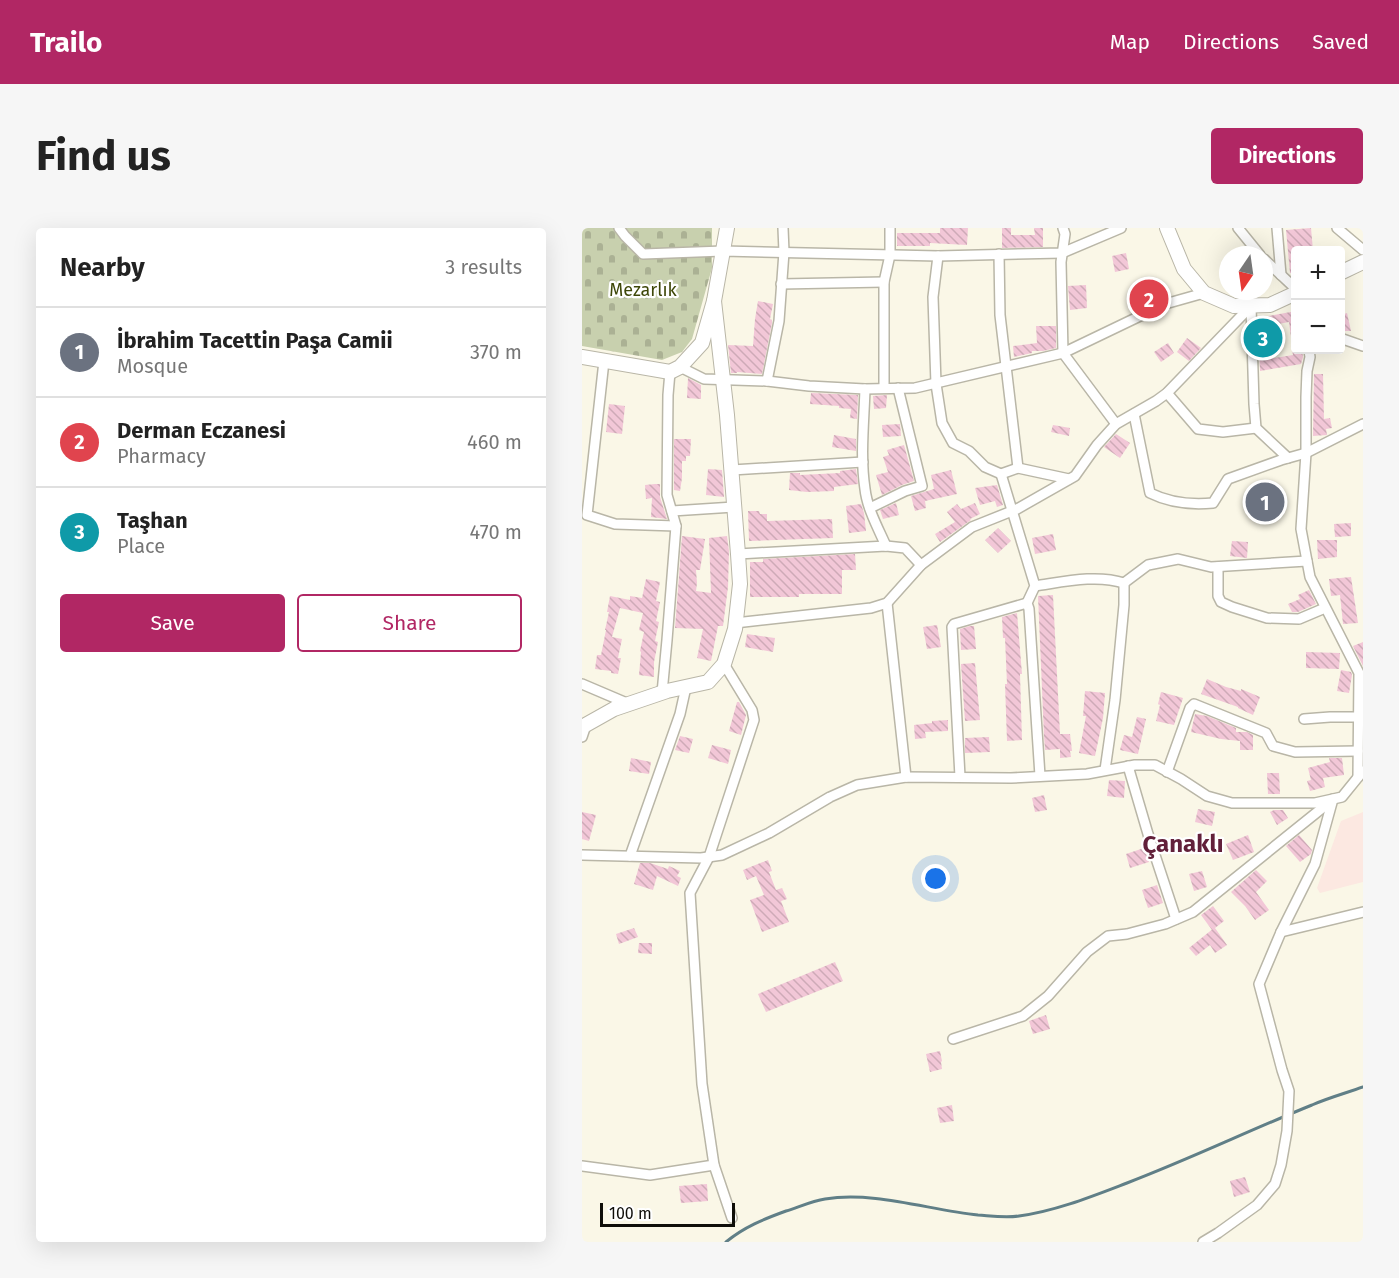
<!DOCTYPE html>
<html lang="en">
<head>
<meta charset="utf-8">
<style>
  body { margin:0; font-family:"Fira Sans",sans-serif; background:#f6f6f6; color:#222 }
  .controls { position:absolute; right:18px; top:18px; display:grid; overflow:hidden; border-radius:6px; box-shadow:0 6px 24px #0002 }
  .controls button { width:54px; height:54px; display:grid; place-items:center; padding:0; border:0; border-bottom:2px solid #e0e0e0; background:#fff; color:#222; font:30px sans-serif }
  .compass { position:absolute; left:637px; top:18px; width:54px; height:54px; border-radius:50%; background:#fff; box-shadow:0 6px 24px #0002; rotate:193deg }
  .scale { position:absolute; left:18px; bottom:15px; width:135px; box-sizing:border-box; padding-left:6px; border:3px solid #0f0e09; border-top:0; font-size:16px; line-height:21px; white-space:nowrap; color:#0f0e09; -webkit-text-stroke:4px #fff; paint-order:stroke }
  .you { position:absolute; left:354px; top:651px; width:21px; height:21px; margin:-15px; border:4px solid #fff; border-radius:50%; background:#1a73e8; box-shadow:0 0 0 9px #1a73e833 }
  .badge { display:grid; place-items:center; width:39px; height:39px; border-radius:50%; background:#b12764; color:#fff; font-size:20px; font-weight:700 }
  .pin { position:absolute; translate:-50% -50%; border:3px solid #fff; box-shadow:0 2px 6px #0006 }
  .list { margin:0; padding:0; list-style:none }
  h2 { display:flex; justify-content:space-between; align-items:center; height:78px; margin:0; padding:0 24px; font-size:26px }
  h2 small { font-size:20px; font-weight:400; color:#767676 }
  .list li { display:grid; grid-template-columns:39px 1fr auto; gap:18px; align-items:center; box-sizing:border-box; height:90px; padding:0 24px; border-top:2px solid #e0e0e0 }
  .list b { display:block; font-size:22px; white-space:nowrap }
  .list p { margin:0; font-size:20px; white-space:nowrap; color:#767676 }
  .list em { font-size:20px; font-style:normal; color:#767676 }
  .actions { display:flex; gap:12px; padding:18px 24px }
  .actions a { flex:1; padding:14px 0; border:2px solid #b12764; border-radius:6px; text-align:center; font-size:21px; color:#b12764 }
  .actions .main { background:#b12764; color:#fff }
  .map { position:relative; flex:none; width:781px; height:1014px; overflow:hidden; border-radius:6px }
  header { display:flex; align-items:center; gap:36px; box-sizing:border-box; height:84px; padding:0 30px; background:#b12764; color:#fff }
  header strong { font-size:28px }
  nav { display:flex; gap:33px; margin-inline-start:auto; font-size:21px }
  .intro { display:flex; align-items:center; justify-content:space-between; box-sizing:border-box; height:144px; padding:0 36px }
  h1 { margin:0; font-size:42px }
  .button { padding:15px 27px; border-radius:6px; background:#b12764; color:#fff; font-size:21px; font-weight:700 }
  main { display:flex; gap:36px; padding:0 36px }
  aside { flex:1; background:#fff; border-radius:6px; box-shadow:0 6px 24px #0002 }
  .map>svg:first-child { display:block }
  .education { fill:#fce8e1 }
  .cemetery { fill:url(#cemetery-stones) }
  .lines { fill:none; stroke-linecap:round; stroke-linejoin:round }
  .stream { stroke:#607f87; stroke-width:3 }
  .building { fill:url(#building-back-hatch) }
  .street-casing { stroke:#b9b6a7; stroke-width:12 }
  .secondary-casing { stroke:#b9b6a7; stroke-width:16 }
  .street { stroke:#fff; stroke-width:9 }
  .secondary { stroke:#fff; stroke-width:14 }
  .labels { text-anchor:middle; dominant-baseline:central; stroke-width:4.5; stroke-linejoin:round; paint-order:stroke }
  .park-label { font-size:18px; fill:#3e4708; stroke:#fff }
  .district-label { font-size:24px; font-weight:bold; fill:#62203a; stroke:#fff }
</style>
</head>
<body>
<header>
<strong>Trailo</strong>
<nav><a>Map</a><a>Directions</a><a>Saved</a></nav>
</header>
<div class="intro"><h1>Find us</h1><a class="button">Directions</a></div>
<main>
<aside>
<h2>Nearby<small>3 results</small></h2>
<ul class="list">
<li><span class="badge" style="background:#6b7280">1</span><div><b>İbrahim Tacettin Paşa Camii</b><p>Mosque</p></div><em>370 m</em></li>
<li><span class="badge" style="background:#e0444e">2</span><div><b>Derman Eczanesi</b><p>Pharmacy</p></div><em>460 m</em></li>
<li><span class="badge" style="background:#0f9aa8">3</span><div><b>Taşhan</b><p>Place</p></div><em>470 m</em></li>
</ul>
<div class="actions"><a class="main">Save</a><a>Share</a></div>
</aside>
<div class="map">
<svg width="781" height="1014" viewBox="0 0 781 1014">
  <defs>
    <pattern id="cemetery-stones" width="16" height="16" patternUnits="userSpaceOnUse" patternTransform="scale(1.5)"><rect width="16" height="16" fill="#c8d0ae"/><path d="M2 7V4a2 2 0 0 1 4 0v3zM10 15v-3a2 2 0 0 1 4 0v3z" fill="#abb194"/></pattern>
    <pattern id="building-back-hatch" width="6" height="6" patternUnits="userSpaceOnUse" patternTransform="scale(1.5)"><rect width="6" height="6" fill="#f2c7d7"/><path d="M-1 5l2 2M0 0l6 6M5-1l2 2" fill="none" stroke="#ceaab7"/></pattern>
  </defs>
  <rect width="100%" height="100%" fill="#faf7e7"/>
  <polygon class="education" points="781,584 781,654 738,665 735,660 759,593"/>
  <polygon class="cemetery" points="0,0 130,0 130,40 110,111 100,124 80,132 0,118"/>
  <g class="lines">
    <path class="stream" d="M 144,1014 C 162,999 182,991 204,983 C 217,979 230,973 243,971 C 292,963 347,982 396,987 C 410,988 423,990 437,988 C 474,983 511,968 545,955 C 608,931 668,902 730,877 C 746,870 764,865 781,859"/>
  </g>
  <g class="building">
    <polygon points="358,0 386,0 385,17 348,15 348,18 315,18 315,5 358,5"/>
    <polygon points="420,0 429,0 429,7 453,7 452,0 461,0 461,19 420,20"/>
    <polygon points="729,0 731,22 714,22 714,45 708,45 704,2"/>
    <polygon points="544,25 547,41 533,44 530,28"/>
    <polygon points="504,57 505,80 488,82 486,58"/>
    <polygon points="176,73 191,76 188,91 190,92 190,95 180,146 155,144 155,145 149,145 146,117 171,118 173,91"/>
    <polygon points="714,83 714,109 709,109 707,94 686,98 687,131 711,127 710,122 720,122 721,129 719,136 678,143 676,90"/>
    <polygon points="765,85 769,103 759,103 759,87"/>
    <polygon points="454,98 474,98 474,120 461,123 450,123 450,125 432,129 431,118 455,115"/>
    <polygon points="605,110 619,120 607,133 595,124"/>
    <polygon points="586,115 592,125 579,134 572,124"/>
    <polygon points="732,146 741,146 742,191 748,190 750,200 744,201 745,207 731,208"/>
    <polygon points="106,150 119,157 119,171 105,170"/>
    <polygon points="229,165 276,167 275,191 268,190 269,181 257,180 257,178 228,176"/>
    <polygon points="305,167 304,180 292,181 291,168"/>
    <polygon points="27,176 43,178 40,206 24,204"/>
    <polygon points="318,196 319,208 301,209 300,197"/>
    <polygon points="471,197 488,200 487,208 469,204"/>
    <polygon points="534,206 548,215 538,230 522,219"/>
    <polygon points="252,207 274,211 274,223 250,219"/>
    <polygon points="92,211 109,211 108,228 104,228 104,233 100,233 100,250 98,263 92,262"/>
    <polygon points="322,217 332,253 320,257 300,267 294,247 306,244 301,229 307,227 305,222"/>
    <polygon points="126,241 140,242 142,269 124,267"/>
    <polygon points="274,241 276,256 252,259 252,263 225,264 207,262 208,245 218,245 218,247 258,245 258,243"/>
    <polygon points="369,242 375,266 343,273 344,280 333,283 329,268 352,261 349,247"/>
    <polygon points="676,255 688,255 688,267 698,267 698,282 668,281 669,266 675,267"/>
    <polygon points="73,256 78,256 78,269 85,291 69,289 70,270 64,271 63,257"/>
    <polygon points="415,257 421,277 415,279 413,273 398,277 393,260"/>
    <polygon points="314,275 317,287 301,291 298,282"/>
    <polygon points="393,275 398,286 388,291 389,292 358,314 353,306 373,294 365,284 375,276 379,281"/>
    <polygon points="279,276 282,285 284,303 267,305 264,278"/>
    <polygon points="166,283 177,283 178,286 185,286 185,293 250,291 251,310 167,313"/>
    <polygon points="769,295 769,308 753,309 752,296"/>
    <polygon points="416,300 429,313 416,325 403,312"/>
    <polygon points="471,306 474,322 453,326 450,310"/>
    <polygon points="100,308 123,311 118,342 114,342 115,355 114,363 129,365 127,310 145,308 147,323 146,359 141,398 136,398 129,433 115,430 121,401 93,400"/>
    <polygon points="735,312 755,312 755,329 736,331"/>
    <polygon points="650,313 666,314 665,330 648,328"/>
    <polygon points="273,326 274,342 260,342 260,366 217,366 217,369 168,369 168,334 181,334 181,331"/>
    <polygon points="769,349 776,395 761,396 758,367 749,368 747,351"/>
    <polygon points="64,351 78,354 74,373 78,374 74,393 77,394 73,413 76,414 72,434 72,449 57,447 59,424 58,423 62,404 57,402 61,385 38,380 30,409 40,411 36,430 39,430 36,446 29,445 29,443 13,441 15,427 19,427 24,402 23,402 27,384 25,384 28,368 48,372 48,368 60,370"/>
    <polygon points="727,362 734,376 716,384 710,384 706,376 718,371 716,367"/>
    <polygon points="471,367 478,506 488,506 490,523 488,523 489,529 478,530 478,521 463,522 462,508 456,368"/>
    <polygon points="435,385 440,446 438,446 440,512 425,513 423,456 425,456 423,410 421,410 420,389"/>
    <polygon points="355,397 359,419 345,421 341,399"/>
    <polygon points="388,398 392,398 394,421 379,422 378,401"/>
    <polygon points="165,406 193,410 191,424 163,419"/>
    <polygon points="781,414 781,438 771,418"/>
    <polygon points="724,424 758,425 757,441 724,440"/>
    <polygon points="393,435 398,492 383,493 379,436"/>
    <polygon points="759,442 769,444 770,447 767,465 755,463"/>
    <polygon points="625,451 644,459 659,463 659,461 678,469 671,487 656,480 656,479 619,466"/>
    <polygon points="503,463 523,465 521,490 513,528 497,525 504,488 501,488"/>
    <polygon points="579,464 601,470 592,497 574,493 578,477 576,476"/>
    <polygon points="155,474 157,474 164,487 159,507 147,503"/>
    <polygon points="613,486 625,488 654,500 654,504 665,504 671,507 671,522 658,522 658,513 639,511 609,504"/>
    <polygon points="555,489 564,491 556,526 538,522 542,507 550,509"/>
    <polygon points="366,492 366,503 343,504 344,510 333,511 332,497 350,495 350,493"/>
    <polygon points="98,508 111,511 107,525 93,522"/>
    <polygon points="407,509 408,524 383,525 383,510"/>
    <polygon points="130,517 149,522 146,536 126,530"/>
    <polygon points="49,530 69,534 67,546 47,543"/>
    <polygon points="747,530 760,530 762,547 741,550 743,559 728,563 725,553 729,552 726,540 748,534"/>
    <polygon points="685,545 697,545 698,566 686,566"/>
    <polygon points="527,552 543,553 542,570 525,568"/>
    <polygon points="462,567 465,582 453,584 450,570"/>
    <polygon points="616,581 633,584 630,598 613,594"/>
    <polygon points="692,582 701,582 706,590 695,597 688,584"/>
    <polygon points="0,584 14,587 7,613 0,611"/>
    <polygon points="666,607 672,624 651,632 644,616"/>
    <polygon points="717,607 730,622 729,626 718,634 704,618"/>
    <polygon points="562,620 567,634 548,640 544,626"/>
    <polygon points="186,632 190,643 187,644 194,662 200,660 205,671 199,673 207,694 180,704 168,672 182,667 174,648 165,652 161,642"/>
    <polygon points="58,635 68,635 86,641 87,638 98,643 95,648 99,650 96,658 75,648 71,662 52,656"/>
    <polygon points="674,642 685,653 674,664 687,682 673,692 663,678 649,664"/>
    <polygon points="620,643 625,659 612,663 607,646"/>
    <polygon points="575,657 581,675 566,680 560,662"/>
    <polygon points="631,678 642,693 633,700 645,717 633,725 628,717 614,728 607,720 632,700 630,702 619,687"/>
    <polygon points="52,700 56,709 37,716 34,706"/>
    <polygon points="57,715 70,715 70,726 56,725"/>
    <polygon points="253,734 261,753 184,784 176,766"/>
    <polygon points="464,787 468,801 451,806 447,793"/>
    <polygon points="358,823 360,833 359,834 360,841 348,844 344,826"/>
    <polygon points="370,877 372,893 358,895 355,880"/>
    <polygon points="663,949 668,964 652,969 648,953"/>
    <polygon points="125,956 126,973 99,975 97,958"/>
  </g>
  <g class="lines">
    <defs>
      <g id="street">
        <polyline points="37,0 43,8 61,26 141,23 356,28 480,25 539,0"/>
        <polyline points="481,0 483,6 479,34 481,125 534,196"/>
        <polyline points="656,0 678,27"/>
        <polyline points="695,0 699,47"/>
        <polyline points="755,0 781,22"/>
        <polyline points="417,26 418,87 436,240"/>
        <polyline points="356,28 351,69 354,156 360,195 371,215 387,223 403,239 419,246 436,240 487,251"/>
        <polyline points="682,31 714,61"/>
        <polyline points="199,56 302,54"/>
        <polyline points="669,78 672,176 674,200 706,230"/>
        <polyline points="758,110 781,118"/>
        <polyline points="727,122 728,129 725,143 724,169 724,225 719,301 728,349 777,445 776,549"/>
        <polyline points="22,133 5,287 33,296 94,298"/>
        <polyline points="98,139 122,151 185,153 227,158 283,161 333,160 481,125 583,76 622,65"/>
        <polyline points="185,153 197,93 202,24 201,0"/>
        <polyline points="302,160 302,54 308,27 308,0"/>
        <path d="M 283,161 C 282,193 278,229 283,261 C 285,280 296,300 304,318"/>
        <polyline points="585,165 616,201 641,204 674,200"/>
        <path d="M 552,186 L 568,265 C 588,275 610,277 631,275 L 646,251 L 699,232 L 724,225 L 781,196"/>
        <polyline points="150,242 281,234"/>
        <polyline points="419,246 453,358 445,375 447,381 458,548"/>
        <polyline points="288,280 323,263 340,258 316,160"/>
        <polyline points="90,283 152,279"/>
        <polyline points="156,326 304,318 323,320 339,337"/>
        <polyline points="636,339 636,368 639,374 650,379 685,390 717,391 743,380"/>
        <polyline points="542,355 566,337 596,331 629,339 725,333"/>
        <path d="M 453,358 C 481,354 514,346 542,355"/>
        <polyline points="305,375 324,549"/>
        <polyline points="153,395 289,380 305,375 339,337 390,299 435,281 493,248 515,217 534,196 574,173 585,165 669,78"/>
        <polyline points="142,436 170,482 172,492 127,629 108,665 120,856 132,937 150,990"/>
        <polyline points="0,456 47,476"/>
        <polyline points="80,465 85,412 94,298 85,267 86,167 88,144"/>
        <polyline points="722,491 748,489 781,489"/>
        <polyline points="0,509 4,497"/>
        <polyline points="546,538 566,606 594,691"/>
        <polyline points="523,542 533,472 542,377 542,355"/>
        <polyline points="585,544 608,480 612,476 684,505 691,518 713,524 776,523"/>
        <polyline points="378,549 370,399 372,396 445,375"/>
        <polyline points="0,627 119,630 140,627 187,605 248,569 275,557 324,549 429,550 505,546 553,537 573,537 599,551 625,568 650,575 733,575 760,569 781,543"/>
        <polyline points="48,628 98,486 104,459"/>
        <polyline points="699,704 781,684"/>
        <polyline points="371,811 441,788 466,768 505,724 526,708 545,706 583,696 611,684 749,573"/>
        <polyline points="0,938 68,947 132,937"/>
        <polyline points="621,1014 636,1005 675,977 693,956 699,937 705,903 707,863 700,842 677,756 699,704 733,636 751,571"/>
      </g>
      <g id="secondary">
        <polyline points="585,0 602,41 622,65 652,78 688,77 714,65"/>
        <polyline points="758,45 781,34"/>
        <polyline points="0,129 88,144 98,139 120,115 132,73 145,0"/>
        <polyline points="0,499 32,481 85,463 126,454 142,436 153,401 158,356 156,326 145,187 132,73"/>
      </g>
    </defs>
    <use href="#street" class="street-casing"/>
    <use href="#secondary" class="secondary-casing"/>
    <use href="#street" class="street"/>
    <use href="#secondary" class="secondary"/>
  </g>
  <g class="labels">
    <g class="park-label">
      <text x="61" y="62">Mezarlık</text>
    </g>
    <g class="district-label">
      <text x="601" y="616">Çanaklı</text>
    </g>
  </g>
</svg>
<div class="controls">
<button>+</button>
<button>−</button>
</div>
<svg class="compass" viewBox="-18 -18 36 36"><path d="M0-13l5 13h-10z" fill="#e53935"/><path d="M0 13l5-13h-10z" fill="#767676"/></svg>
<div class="scale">100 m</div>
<div class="you"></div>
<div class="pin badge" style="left:683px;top:274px;background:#6b7280">1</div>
<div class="pin badge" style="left:567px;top:71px;background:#e0444e">2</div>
<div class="pin badge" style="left:681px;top:110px;background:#0f9aa8">3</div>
</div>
</main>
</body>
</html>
